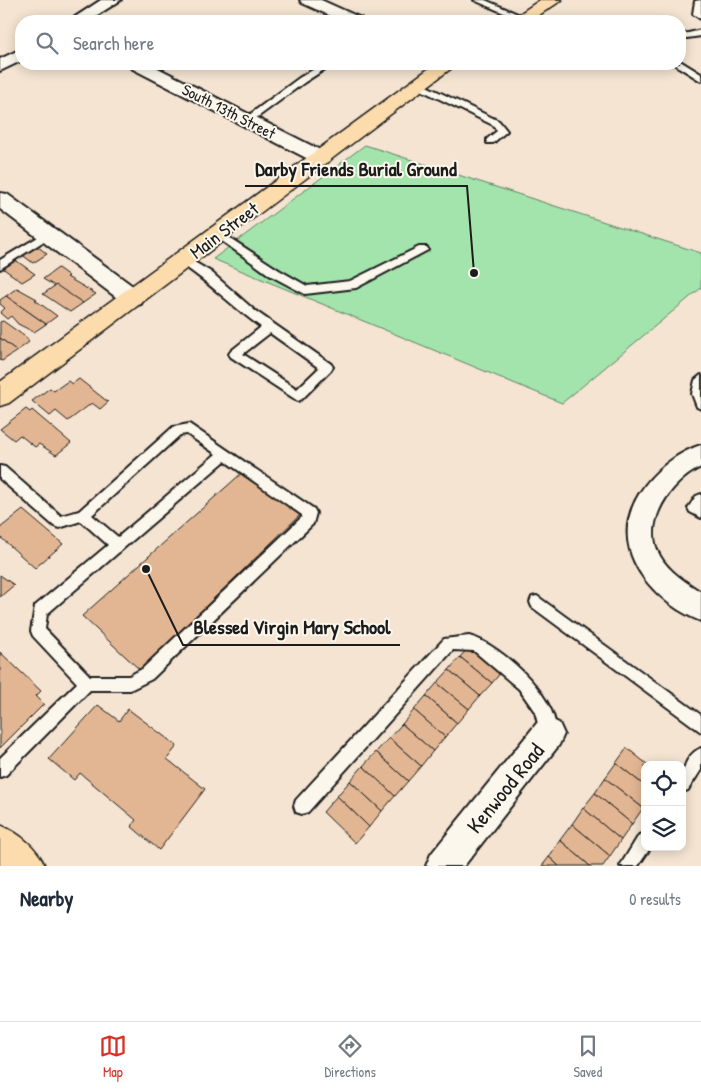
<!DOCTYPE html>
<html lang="en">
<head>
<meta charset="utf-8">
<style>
  body { margin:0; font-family:"Patrick Hand",sans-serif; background:#f2f2f3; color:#1f2937 }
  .controls { position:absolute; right:15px; bottom:15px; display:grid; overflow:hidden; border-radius:10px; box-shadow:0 2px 12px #0003 }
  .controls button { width:45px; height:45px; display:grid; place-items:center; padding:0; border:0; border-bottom:1px solid #e0e1e3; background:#fff; color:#1f2937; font:25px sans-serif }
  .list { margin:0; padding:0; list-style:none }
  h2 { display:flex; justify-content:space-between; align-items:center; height:65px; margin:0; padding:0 20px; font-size:21px }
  h2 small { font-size:16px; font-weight:400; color:#747a83 }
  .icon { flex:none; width:28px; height:28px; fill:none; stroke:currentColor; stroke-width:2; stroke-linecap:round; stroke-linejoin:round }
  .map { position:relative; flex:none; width:701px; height:866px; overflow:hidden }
  .search { position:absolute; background:#fff; box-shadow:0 2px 12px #0003; left:15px; right:15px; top:15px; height:55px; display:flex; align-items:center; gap:12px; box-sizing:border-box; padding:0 18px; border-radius:20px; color:#747a83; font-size:19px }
  .sheet { height:155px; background:#fff }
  nav { display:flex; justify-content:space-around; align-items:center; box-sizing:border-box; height:70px; border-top:1px solid #e0e1e3; background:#fff; font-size:14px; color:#747a83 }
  nav a { display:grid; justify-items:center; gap:2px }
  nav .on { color:#d93025 }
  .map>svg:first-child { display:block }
  .green { fill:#a3e4ad; stroke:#608064 }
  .building { fill:#e2b693; stroke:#1c1c1c }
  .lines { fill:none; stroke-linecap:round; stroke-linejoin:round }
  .lane-casing { stroke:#1c1c1c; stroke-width:4 }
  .street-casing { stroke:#1c1c1c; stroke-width:4 }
  .primary-casing { stroke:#1c1c1c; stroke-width:3 }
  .lane { fill:#fbf7ec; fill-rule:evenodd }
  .street { fill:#fbf7ec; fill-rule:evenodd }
  .primary { fill:#fcdcac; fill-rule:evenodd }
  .labels { text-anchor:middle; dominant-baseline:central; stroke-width:4; stroke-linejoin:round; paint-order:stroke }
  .far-street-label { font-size:16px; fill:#1c1c1c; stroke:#fbf7ec }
  .street-label { font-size:19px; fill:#1c1c1c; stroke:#fbf7ec }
  .near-street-label { font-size:22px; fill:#1c1c1c; stroke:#fbf7ec }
  .leader { fill:none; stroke:#1c1c1c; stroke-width:2 }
  .callout-dot { fill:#1c1c1c; stroke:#fbf7ec; stroke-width:2 }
  .callout-label { font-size:20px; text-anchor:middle; font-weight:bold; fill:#1c1c1c; stroke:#fbf7ec; stroke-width:4; stroke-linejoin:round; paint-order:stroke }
</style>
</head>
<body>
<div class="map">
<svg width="701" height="866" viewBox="0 0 701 866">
  <rect width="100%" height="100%" fill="#f4e4d1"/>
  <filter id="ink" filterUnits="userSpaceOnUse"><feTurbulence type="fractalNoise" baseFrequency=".02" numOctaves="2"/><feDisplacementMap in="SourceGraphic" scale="10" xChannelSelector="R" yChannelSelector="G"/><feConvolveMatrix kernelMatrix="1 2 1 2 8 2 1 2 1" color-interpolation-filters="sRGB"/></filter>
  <g filter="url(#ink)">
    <polygon class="green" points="365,145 701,253 701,288 562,403 213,259"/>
    <g class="building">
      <polygon points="36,245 47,254 33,263 21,254"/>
      <polygon points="14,259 35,274 22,282 1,267"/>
      <polygon points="58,268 69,276 67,277 96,294 83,303 43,279"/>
      <polygon points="56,285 83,303 70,312 43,294"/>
      <polygon points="17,288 37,299 35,300 57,316 46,324 6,296"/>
      <polygon points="6,296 46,324 34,332 18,324 11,316 7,319 0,313 5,308 0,304 0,300"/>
      <polygon points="3,321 27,338 29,342 17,351 0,338 0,322"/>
      <polygon points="0,338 17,351 2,361 0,360"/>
      <polygon points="79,379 108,402 100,409 92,403 68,421 56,411 50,416 32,401 50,388 54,391 68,381 72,384"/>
      <polygon points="26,409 30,412 32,410 71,443 56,455 39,444 35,447 20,435 14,440 0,429"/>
      <polygon points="244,471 301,514 140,670 82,616"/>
      <polygon points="23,510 63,544 35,568 0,537 0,528"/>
      <polygon points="0,575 14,585 0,597"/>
      <polygon points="471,645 503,670 492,683 460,657"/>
      <polygon points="0,652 41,691 36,696 44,704 0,748"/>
      <polygon points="460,657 492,683 480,696 449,670"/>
      <polygon points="449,670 480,696 469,709 437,683"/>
      <polygon points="437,683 469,709 457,723 426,696"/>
      <polygon points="426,696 457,723 445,737 414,710"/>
      <polygon points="98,705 119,721 128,709 177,746 167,759 205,789 159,850 131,826 136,820 80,773 74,780 49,759"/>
      <polygon points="414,710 445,737 433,751 402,724"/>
      <polygon points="402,724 433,751 421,766 389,738"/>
      <polygon points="389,738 421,766 408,781 376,752"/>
      <polygon points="627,748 648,765 645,765 645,786 616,763"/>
      <polygon points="376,752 408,781 395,796 363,766"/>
      <polygon points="616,763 645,786 643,808 605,778"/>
      <polygon points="363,766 395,796 382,811 350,781"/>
      <polygon points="605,778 643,808 632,824 595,793"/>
      <polygon points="350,781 382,811 369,827 337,796"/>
      <polygon points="595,793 632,824 621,840 583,808"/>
      <polygon points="337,796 369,827 355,843 323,812"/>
      <polygon points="583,808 621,840 610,856 572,824"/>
      <polygon points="572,824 610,856 603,866 590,866 560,840"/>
      <polygon points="560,840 590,866 559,866 549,857"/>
      <polygon points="549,857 559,866 542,866"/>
    </g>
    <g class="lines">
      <defs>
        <g id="lane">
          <polygon points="474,0 485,0 527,18 520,20"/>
          <polygon points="701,30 701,36 680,39 680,35"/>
          <polygon points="680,61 701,74 701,81 677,66 676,64 680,64"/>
          <polygon points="323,64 333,64 305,82 251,122 245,122 245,118 299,78"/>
          <polygon points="418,82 499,121 507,131 493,143 487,143 487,139 497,131 493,125 415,87 414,85"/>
          <polygon points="48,231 53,234 52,236 0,269 0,260"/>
          <polygon points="219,231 279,270 307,286 350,281 419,247 427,247 428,250 356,288 305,294 271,276 215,236 215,232"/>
          <path d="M 184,256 L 211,272 L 254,310 L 331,364 L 333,367 L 331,370 L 302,399 L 298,401 L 231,357 L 229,354 L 231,351 L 261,327 C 233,307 209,282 180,263 L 179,260 ZM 270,333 L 319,368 L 297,389 L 243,354 Z"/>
          <polygon points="701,375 701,409 697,407 692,394 695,380"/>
          <path d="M 189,424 L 314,509 L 316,513 L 313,524 L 152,679 L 130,690 L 90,690 L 6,775 L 0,777 L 0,758 L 77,683 L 33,636 L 31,631 L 35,606 L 108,545 L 81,521 L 59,528 L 54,526 L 0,479 L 0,466 L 5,467 L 61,516 L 79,511 L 173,427 ZM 187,434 L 216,454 L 118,537 L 92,515 L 180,435 ZM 225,461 L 302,515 L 302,517 L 142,669 L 129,676 L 90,676 L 45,629 L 47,614 Z"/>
          <polygon points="701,494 701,518 690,512 688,508 696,496"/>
          <polygon points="537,596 701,715 701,732 532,607 530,602 532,597"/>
          <path d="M 469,636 C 500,643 568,705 554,740 L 548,742 L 542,740 L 535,712 L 519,689 L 474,651 L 453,650 L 308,812 L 302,814 L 296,812 L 294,806 L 296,800 L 444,639 Z"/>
          <path d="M 701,748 L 701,770 L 688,790 L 682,792 C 682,775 683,756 701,748 Z"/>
          <polygon points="645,833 645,847 651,847 638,866 620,866 639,835"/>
        </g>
        <g id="street">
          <polygon points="101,0 121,0 88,21 69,21"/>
          <polygon points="300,0 321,0 361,18 363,21 342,21 302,3"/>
          <polygon points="701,0 701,19 693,14 695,1"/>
          <polygon points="21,49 21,61 0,71 0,59"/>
          <polygon points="128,64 150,64 328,154 331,158 328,162 314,162 131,68"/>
          <polygon points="0,193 7,194 141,292 144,298 141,304 133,306 125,304 0,209"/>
          <path d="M 701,445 L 701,467 C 671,481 641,523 660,556 C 669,572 686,582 701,592 L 701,621 C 671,610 639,582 630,550 C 617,503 661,458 701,445 Z"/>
          <polygon points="548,718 559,723 564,734 559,745 464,866 426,866 431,854 537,723"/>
        </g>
        <g id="primary">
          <polygon points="540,0 562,0 530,21 509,21"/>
          <polygon points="435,64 457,64 9,403 0,406 0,382"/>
          <path d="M 0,825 C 19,833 37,847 45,866 L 0,866 Z"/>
        </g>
      </defs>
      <use href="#lane" class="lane-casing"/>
      <use href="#street" class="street-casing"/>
      <use href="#primary" class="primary-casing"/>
      <use href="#lane" class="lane"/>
      <use href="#street" class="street"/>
      <use href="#primary" class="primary"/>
    </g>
  </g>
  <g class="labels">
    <g class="far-street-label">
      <text transform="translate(229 111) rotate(27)">South 13th Street</text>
    </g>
    <g class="street-label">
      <text transform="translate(224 230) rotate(-37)">Main Street</text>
    </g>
    <g class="near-street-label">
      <text transform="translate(505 788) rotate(-51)">Kenwood Road</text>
    </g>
  </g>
  <path class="leader" d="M474 273L467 186H245M146 569L183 645H400"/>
  <g class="callout-dot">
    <circle cx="474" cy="273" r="5"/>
    <circle cx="146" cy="569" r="5"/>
  </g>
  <g class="callout-label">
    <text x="356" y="176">Darby Friends Burial Ground</text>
    <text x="292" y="634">Blessed Virgin Mary School</text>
  </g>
</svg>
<div class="controls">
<button><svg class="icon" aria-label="locate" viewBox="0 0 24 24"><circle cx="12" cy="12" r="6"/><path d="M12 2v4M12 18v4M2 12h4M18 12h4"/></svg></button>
<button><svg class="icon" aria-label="layers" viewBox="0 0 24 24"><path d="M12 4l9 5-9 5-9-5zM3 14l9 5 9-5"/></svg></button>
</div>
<div class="search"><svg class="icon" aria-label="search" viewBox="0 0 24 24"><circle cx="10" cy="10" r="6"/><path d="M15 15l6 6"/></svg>Search here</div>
</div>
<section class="sheet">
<h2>Nearby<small>0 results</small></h2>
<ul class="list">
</ul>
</section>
<nav>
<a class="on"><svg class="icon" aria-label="map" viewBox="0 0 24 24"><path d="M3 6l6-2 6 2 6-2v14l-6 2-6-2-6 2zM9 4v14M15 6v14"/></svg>Map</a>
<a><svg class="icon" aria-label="directions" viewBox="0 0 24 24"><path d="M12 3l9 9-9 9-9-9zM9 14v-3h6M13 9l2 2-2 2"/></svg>Directions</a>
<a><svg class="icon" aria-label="saved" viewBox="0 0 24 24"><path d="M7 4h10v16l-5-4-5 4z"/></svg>Saved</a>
</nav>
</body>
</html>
